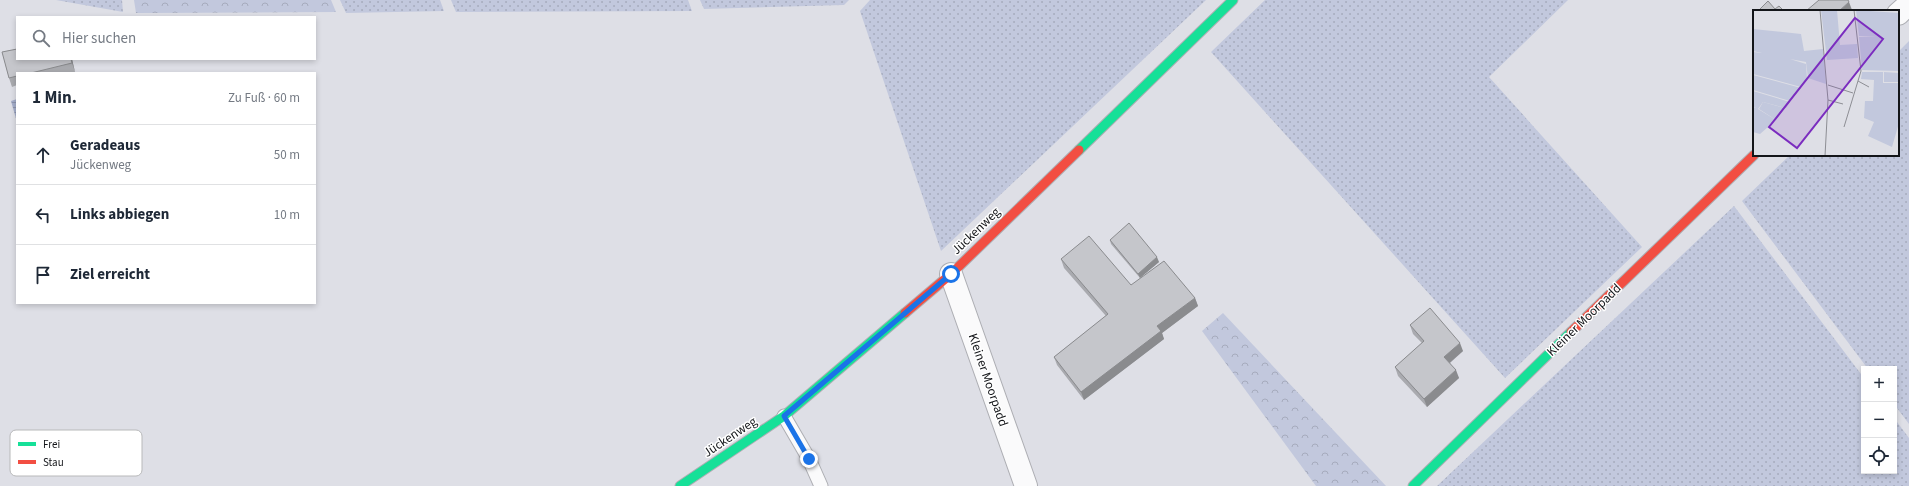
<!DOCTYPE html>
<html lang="de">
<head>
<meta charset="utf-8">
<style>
  body { margin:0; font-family:"Source Sans 3",sans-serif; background:#f2f2f3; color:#1f2937 }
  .controls { position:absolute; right:12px; bottom:12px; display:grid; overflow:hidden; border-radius:0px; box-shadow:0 2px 6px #0003 }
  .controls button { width:36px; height:36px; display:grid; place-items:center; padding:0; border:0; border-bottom:1px solid #e0e1e3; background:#fff; color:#1f2937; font:20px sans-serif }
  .stop { position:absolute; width:12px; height:12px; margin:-9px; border:3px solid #1a73e8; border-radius:50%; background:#fff }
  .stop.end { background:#1a73e8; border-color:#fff; box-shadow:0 1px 4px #0008 }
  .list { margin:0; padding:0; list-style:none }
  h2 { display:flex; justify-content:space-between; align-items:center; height:52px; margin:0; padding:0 16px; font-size:17px }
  h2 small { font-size:13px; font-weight:400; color:#747a83 }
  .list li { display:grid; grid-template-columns:26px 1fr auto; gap:12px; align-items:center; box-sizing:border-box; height:60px; padding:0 16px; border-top:1px solid #e0e1e3 }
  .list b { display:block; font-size:15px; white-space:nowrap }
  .list p { margin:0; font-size:13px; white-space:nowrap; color:#747a83 }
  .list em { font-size:13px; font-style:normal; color:#747a83 }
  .icon { flex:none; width:22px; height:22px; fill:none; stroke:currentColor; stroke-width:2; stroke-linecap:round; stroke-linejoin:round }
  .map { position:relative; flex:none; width:1909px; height:486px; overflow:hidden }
  .search { position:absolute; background:#fff; box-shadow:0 2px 6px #0003; left:16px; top:16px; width:300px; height:44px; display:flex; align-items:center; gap:10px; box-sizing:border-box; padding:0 14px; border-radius:0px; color:#747a83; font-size:15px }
  .panel { position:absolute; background:#fff; box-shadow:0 2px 6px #0003; left:16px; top:72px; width:300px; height:232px; border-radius:0px }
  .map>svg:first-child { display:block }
  .grass { fill:url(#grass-dots) }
  .forest { fill:url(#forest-crowns) }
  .water { fill:url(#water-rules) }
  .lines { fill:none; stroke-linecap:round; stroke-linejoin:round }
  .lane-casing { stroke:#adaeb3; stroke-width:15 }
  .street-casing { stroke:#adaeb3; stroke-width:24 }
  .fast-casing { stroke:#adaeb3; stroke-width:11 }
  .jam-casing { stroke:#adaeb3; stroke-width:11 }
  .lane { stroke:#fafafb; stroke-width:13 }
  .street { stroke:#fafafb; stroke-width:22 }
  .fast { stroke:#16e098; stroke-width:9 }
  .jam { stroke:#f24e42; stroke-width:9 }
  .wall { fill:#a9aaaf }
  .shaded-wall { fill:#8a8b8e }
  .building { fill:#c5c6cb; stroke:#8a8b8e }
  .route { stroke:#1a73e8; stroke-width:5 }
  .labels { text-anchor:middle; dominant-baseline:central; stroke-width:3; stroke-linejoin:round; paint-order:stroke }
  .street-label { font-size:13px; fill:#131519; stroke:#fff }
  .inset-road { fill:none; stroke:#8d8e94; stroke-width:1 }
  .view { fill:#7b2cbf; fill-opacity:0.15; stroke:#7b2cbf; stroke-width:2 }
  .inset-edge { fill:none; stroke:#131519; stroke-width:2 }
  .key { fill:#fff; stroke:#b8b9ba; stroke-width:1 }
  .key-label { font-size:11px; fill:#131519 }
</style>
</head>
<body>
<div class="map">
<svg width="1909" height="486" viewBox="0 0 1909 486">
  <defs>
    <pattern id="grass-dots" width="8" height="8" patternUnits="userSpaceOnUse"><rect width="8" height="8" fill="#c2c8dd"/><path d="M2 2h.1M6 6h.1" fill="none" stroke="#a6abbd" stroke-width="1.8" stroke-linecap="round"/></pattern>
    <pattern id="forest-crowns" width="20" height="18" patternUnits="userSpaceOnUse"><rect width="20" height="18" fill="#c2c8dd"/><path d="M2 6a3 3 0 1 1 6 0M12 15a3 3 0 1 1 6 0" fill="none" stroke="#a6abbd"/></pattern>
    <pattern id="water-rules" width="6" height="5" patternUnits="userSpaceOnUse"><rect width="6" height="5" fill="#a5aecb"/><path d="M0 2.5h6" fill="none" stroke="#8d95ae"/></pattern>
  </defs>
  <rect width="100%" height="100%" fill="#dedfe6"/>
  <g class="grass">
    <polygon points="56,0 122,0 123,12"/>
    <polygon points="340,0 440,0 444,11 346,13"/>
    <polygon points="451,0 688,0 692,11 456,12"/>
    <polygon points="700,0 849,0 844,5 704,9"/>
    <polygon points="870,0 1206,0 941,251 860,11"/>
    <polygon points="1265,0 1568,0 1489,77 1642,247 1505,378 1211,52"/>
    <polygon points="1909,41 1909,424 1894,404 1894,369 1868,369 1742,201 1790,155 1898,155 1898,52"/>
    <polygon points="1734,206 1864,378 1864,471 1894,471 1894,418 1909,438 1909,486 1437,486"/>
  </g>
  <g class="forest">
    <polygon points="134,0 331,0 336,12 136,13"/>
    <polygon points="1223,313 1386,486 1316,486 1202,331"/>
  </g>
  <polygon class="water" points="17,99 17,122 11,101"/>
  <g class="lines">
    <defs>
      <polyline id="lane" points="784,416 809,459 821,486"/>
      <g id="street">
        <polyline points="1898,14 1909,4"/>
        <polyline points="951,274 1026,486"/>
      </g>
      <g id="fast">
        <polyline points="1079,150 1233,0"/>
        <polyline points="680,486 784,416 905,313"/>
        <polyline points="1413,486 1571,332"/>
      </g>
      <g id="jam">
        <polyline points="905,313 951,274 1079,150"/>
        <polyline points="1571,332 1754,155"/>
      </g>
    </defs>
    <use href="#lane" class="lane-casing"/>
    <use href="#street" class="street-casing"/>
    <use href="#fast" class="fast-casing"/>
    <use href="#jam" class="jam-casing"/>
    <use href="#lane" class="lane"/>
    <use href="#street" class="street"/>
    <use href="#fast" class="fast"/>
    <use href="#jam" class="jam"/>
  </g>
  <g class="wall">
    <polygon points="17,49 17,59 72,59 75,72 69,73 17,73 17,85 12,87 9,78 2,52"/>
    <polygon points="1110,240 1159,262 1140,278 1111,244"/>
    <polygon points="1061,259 1131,285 1195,298 1198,306 1162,333 1164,339 1084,400 1057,365 1054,357 1106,316 1064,268"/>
    <polygon points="1410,325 1463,351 1450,363 1459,378 1427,407 1398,376 1395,367 1422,343 1413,334"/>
  </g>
  <g class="shaded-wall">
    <polygon points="1849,2 1852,10 1851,11 1839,11"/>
    <polygon points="71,59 72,59 75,72 72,63"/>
    <polygon points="1157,257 1159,262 1140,278 1138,274"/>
    <polygon points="1195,298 1198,306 1162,333 1164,339 1084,400 1081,392 1157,326"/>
    <polygon points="1460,343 1463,351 1447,365 1444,357"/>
    <polygon points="1456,370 1459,378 1427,407 1424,399"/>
  </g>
  <g class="building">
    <polygon points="1819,0 1848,0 1849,2 1839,11 1806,11"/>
    <polygon points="1768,1 1775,9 1779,6 1784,11 1758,11"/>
    <polygon points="17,49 17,59 71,59 72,63 31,73 17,73 17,76 9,78 2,52"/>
    <polygon points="1129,223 1157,257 1138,274 1110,240"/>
    <polygon points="1089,236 1131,285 1164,261 1195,298 1157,326 1161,331 1081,392 1054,357 1108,314 1061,259"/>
    <polygon points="1430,308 1460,343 1444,357 1456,370 1424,399 1395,367 1424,341 1410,325"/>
  </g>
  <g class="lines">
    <polyline class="route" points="809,459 784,416 951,274"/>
  </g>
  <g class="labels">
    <g class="street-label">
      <text transform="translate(976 231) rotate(-44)">Jückenweg</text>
      <text transform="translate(1584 320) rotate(-44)">Kleiner Moorpadd</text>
      <text transform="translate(988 380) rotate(71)">Kleiner Moorpadd</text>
      <text transform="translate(730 437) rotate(-34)">Jückenweg</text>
    </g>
  </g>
  <g transform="translate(1753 10)">
    <rect width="146" height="146" fill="#dedfe6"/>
    <path d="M 68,0 L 84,0 L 87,35 L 104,34 L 105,48 L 74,50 ZM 103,0 L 146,3 L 146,61 L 109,60 L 106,27 L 125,27 L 106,26 ZM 0,19 L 48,24 L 51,41 L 70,39 L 73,74 L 55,68 L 53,52 L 37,49 L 53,54 L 54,69 L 48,77 L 0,64 L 0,42 L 9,43 L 0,41 ZM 109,62 L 130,62 L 130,73 L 146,73 L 146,113 L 139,137 L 115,126 L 121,112 L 111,108 L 112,91 L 120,91 L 121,70 L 108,69 ZM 0,65 L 48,78 L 37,91 L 0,80 ZM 0,81 L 37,92 L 33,98 L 10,92 L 5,99 L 23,110 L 7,124 L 0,122 L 0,97 L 3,98 L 0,96 Z" fill="#c2c8dd"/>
    <path d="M 131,62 L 146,63 L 146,72 L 131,72 ZM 10,92 L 32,98 L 23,110 L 6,99 Z" fill="#c2c8dd"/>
    <path class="inset-road" d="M 67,0 L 75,90 L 72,146M 105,71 L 116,77M 75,75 L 100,83M 75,90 L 90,94M 91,117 L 108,61 L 101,0"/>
    <path class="view" d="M 102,8 L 130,29 L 44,138 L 16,117 Z"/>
    <rect width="146" height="146" class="inset-edge"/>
  </g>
  <rect x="10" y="430" width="132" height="46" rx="6" class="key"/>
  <rect x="18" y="442" width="18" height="4" fill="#16e098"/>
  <rect x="18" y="460" width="18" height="4" fill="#f24e42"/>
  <g class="key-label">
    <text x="43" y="448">Frei</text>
    <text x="43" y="466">Stau</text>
  </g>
</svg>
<div class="controls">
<button>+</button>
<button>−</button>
<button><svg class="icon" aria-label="locate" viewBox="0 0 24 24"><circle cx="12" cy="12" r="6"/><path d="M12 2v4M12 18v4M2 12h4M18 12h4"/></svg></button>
</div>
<div class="stop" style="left:951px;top:274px"></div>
<div class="stop end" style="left:809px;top:459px"></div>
<div class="search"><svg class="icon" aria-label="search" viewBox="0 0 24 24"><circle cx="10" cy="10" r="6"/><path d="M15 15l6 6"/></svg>Hier suchen</div>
<section class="panel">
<h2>1 Min.<small>Zu Fuß · 60 m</small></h2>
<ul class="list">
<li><svg class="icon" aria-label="ahead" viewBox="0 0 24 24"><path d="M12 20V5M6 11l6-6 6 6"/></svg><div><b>Geradeaus</b><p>Jückenweg</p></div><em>50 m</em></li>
<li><svg class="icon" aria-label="left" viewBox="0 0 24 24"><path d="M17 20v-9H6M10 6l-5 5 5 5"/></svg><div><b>Links abbiegen</b></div><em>10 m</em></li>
<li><svg class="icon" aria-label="arrive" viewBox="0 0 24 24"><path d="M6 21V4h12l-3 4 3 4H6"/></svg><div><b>Ziel erreicht</b></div></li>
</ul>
</section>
</div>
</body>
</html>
